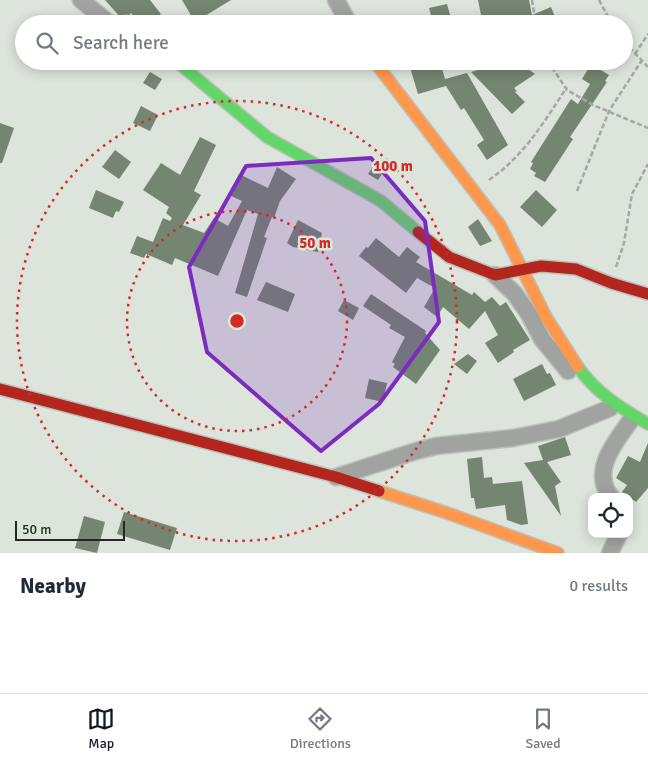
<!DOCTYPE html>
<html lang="en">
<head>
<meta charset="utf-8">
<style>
  body { margin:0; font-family:Signika,sans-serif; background:#f6f6f7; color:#1f2937 }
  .controls { position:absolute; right:15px; bottom:15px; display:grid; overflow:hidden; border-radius:10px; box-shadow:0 2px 12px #0003 }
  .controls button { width:45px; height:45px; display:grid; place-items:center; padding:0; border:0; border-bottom:1px solid #e0e1e3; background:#fff; color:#1f2937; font:25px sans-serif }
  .scale { position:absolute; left:15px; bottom:12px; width:110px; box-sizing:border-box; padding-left:5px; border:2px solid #232822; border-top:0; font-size:14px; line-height:18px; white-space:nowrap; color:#232822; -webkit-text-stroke:4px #d9e8d7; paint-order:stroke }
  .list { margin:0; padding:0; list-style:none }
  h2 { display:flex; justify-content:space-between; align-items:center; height:65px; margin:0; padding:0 20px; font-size:21px }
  h2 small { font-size:16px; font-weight:400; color:#747a83 }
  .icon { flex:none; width:28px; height:28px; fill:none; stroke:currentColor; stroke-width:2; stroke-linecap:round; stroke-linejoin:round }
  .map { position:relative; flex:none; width:648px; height:553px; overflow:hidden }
  .search { position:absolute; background:#fff; box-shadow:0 2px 12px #0003; left:15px; right:15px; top:15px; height:55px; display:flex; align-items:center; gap:12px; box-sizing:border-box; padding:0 18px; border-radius:28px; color:#747a83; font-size:19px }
  .sheet { height:140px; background:#fff }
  nav { display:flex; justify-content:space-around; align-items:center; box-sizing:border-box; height:70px; border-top:1px solid #e0e1e3; background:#fff; font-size:14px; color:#747a83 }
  nav a { display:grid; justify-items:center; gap:2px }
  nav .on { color:#111827 }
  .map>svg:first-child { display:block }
  .building { fill:#748571 }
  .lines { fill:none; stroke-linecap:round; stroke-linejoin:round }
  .street-casing { stroke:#bcc1bb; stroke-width:19 }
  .fast-casing { stroke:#bcc1bb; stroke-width:14 }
  .slow-casing { stroke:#bcc1bb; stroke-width:14 }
  .jam-casing { stroke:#bcc1bb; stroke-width:14 }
  .path { stroke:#a4a8a4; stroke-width:2.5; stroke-dasharray:5 2.5; stroke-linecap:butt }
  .street { stroke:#a0a3a0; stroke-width:16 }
  .fast { stroke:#63d668; stroke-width:11 }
  .slow { stroke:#ff974d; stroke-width:11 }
  .jam { stroke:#b3261e; stroke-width:11 }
  .marked { fill:#7b2cbf; fill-opacity:0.2; stroke:#7b2cbf; stroke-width:4; stroke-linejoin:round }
  .ring { fill:none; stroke:#d62828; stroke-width:2.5; stroke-dasharray:2.5 5 }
  .centre { fill:#d62828; stroke:#d9e8d7; stroke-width:2.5 }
  .ring-label { font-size:15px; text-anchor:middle; font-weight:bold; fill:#d62828; stroke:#d9e8d7; stroke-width:5; stroke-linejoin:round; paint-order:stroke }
</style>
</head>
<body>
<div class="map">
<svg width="648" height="553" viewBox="0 0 648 553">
  <rect width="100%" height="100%" fill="#dce4db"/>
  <g class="building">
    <polygon points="105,0 150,0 161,14 158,17 163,24 139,24 131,13 128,16 126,14 121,18"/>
    <polygon points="182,0 231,0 195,22"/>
    <polygon points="478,0 529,0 532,15 551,7 558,24 511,24 519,20 518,15 482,20"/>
    <polygon points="447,4 450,15 432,19 429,8"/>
    <polygon points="418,61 440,61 445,79 467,73 508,145 487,160 477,145 484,140 464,108 461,110 446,86 418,94 409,64"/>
    <polygon points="485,61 517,61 535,74 514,88 517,91 515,92 525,102 512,114 471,72 488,67"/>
    <polygon points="591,64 609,75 605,81 607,82 570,137 573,139 545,182 534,176 536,173 530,169 533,163 531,162 571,99 578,104 590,84 582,79"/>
    <polygon points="150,72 162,79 155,90 143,83"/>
    <polygon points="141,106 158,115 150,131 133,123"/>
    <polygon points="0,123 14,128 2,163 0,163"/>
    <polygon points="200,137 216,145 194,191 201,195 183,225 204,233 214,218 228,226 242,201 229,195 239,174 268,188 277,167 296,179 280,201 274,218 272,217 264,237 267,238 247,297 235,293 258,214 247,210 218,276 175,258 172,265 146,254 144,258 130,253 137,236 153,242 163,218 170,221 172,218 166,213 169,207 143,190 161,163 180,175"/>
    <polygon points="115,150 131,162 119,179 102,167"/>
    <polygon points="377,161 386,168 378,180 368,174"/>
    <polygon points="96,190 124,202 119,212 116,211 113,218 89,208"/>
    <polygon points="536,190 557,210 542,227 520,207"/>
    <polygon points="478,219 492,241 480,246 468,227"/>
    <polygon points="298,220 322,233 318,252 293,247 287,243"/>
    <polygon points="376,238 399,257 407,247 420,257 416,262 472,295 474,292 485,302 492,297 500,306 506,302 530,340 513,350 514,352 498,363 485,343 498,335 485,311 469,329 443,307 437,317 424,307 435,288 417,278 406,293 359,256 366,247 368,248"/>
    <polygon points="266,282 295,294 288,312 257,300"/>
    <polygon points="371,294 426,331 425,333 440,350 416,384 393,367 395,364 392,362 405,337 389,328 391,325 363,306"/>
    <polygon points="344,300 359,308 353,320 338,311"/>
    <polygon points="468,354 477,361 467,374 454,364"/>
    <polygon points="542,364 547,374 550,373 556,385 524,401 513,379"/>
    <polygon points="369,379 387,383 383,402 365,398"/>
    <polygon points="565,437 571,455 547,462 561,482 555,486 561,516 524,463 543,460 538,446"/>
    <polygon points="648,443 648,488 636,502 622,492 627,485 616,478 628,456 640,462"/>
    <polygon points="482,457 484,478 492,477 493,484 522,481 528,524 521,525 507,520 505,505 476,509 474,498 471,498 467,459"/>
    <polygon points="124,512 177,528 170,550 117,534"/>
    <polygon points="84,516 105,522 97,553 75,548"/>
  </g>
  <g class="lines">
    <defs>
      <g id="street">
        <polyline points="81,0 110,24"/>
        <polyline points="336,0 349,24"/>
        <polyline points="495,275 514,293 529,314 542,339 568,371"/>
        <polyline points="336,477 416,451 436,446 513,438 559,429 610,408"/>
        <path d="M 611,497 C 590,471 616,441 631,420"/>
        <polyline points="610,553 619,534"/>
      </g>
      <g id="fast">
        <polyline points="176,61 267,137 381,201 418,232"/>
        <path d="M 578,367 C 596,393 621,408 648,424"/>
      </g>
      <g id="slow">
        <polyline points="374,61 500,225 546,317 578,367"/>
        <polyline points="379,491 447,513 558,553"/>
      </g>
      <g id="jam">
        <polyline points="418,232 449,257 495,275 541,266 576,269 611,283 648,294"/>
        <polyline points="0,389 336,477 379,491"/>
      </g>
    </defs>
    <use href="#street" class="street-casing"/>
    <use href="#fast" class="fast-casing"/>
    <use href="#slow" class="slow-casing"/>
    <use href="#jam" class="jam-casing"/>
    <g class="path">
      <polyline points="532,0 536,24"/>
      <polyline points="599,0 612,24"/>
      <polyline points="624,42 648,67"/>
      <polyline points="635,54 648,34"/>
      <polyline points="548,61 567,90 593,105 648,128"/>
      <path d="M 489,180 C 524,156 544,122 567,87"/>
      <polyline points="577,191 609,111 642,60"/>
      <polyline points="616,267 624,243 632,194 648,164"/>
    </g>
    <use href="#street" class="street"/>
    <use href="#fast" class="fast"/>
    <use href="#slow" class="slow"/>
    <use href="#jam" class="jam"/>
  </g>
  <path class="marked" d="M 371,158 L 425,221 L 439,322 L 379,404 L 321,451 L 207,352 L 189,267 L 246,166 Z"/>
  <g class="ring">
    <circle cx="237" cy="321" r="110"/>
    <circle cx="237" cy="321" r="220"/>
  </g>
  <circle cx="237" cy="321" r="8" class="centre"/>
  <g class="ring-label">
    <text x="393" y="171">100 m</text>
    <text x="315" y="248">50 m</text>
  </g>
</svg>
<div class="controls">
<button><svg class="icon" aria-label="locate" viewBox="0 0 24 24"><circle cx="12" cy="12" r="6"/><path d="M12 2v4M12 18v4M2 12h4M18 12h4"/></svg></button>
</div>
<div class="scale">50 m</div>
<div class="search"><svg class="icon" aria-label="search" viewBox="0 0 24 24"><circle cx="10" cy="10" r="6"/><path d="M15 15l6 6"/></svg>Search here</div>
</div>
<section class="sheet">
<h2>Nearby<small>0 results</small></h2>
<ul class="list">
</ul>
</section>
<nav>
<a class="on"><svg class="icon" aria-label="map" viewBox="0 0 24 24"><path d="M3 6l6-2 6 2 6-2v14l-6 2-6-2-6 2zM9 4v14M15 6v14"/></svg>Map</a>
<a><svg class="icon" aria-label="directions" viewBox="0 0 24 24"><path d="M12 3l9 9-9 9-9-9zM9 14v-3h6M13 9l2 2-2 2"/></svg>Directions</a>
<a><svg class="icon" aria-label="saved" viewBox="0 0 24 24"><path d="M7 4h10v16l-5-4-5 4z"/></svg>Saved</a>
</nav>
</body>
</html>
